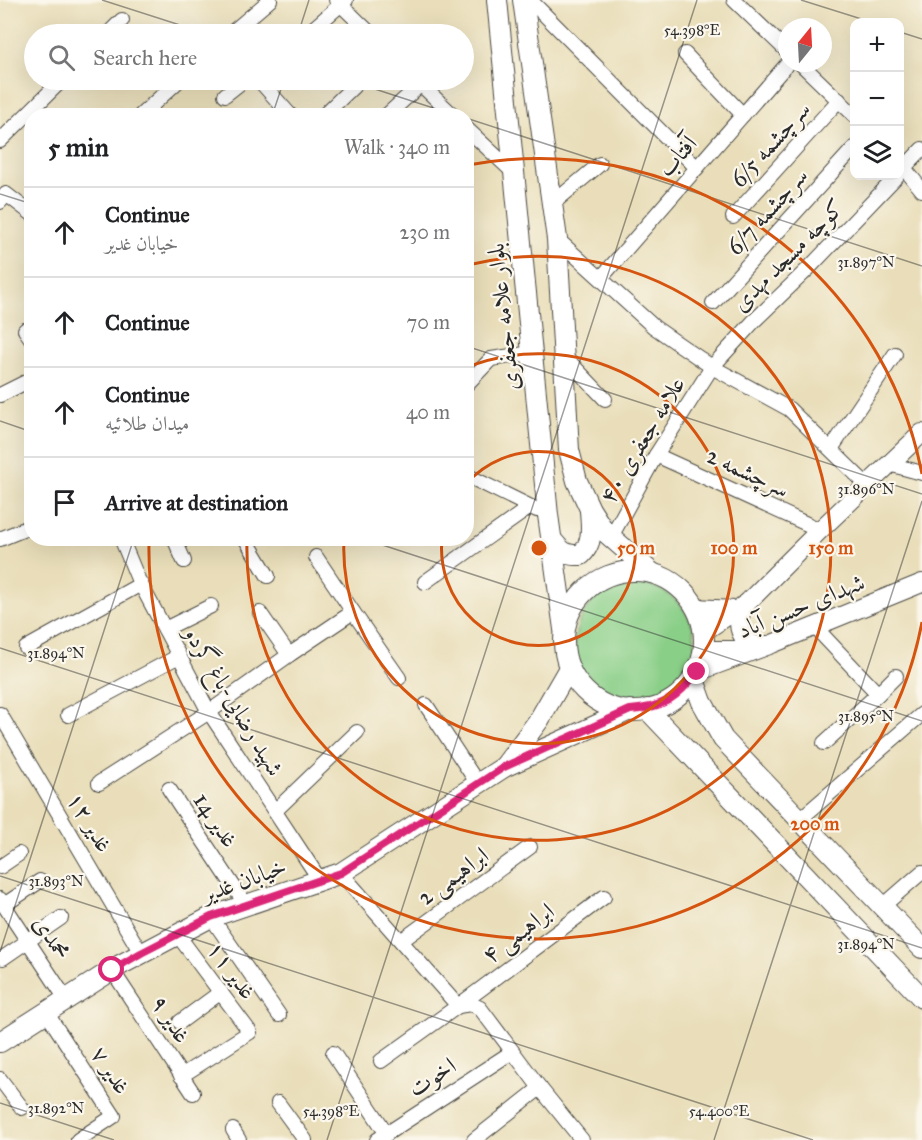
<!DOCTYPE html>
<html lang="en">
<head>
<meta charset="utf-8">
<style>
  body { margin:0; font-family:"IM FELL Great Primer",Amiri,serif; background:#f6f6f6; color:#202124 }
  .controls { position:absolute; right:18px; top:18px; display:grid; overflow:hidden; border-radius:12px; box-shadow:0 6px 24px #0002 }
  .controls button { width:54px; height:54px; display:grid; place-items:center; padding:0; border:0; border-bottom:2px solid #e0e0e0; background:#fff; color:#202124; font:30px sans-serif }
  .compass { position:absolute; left:778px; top:18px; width:54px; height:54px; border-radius:50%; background:#fff; box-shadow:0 6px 24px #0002; rotate:18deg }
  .stop { position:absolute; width:18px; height:18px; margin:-14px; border:4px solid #db2777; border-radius:50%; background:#fff }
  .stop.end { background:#db2777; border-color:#fff; box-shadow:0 2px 6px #0008 }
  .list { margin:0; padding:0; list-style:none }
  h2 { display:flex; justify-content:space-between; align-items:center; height:78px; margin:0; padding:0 24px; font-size:26px }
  h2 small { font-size:20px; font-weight:400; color:#757577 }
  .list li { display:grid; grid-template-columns:39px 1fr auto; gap:18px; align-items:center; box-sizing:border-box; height:90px; padding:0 24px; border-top:2px solid #e0e0e0 }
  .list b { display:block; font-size:22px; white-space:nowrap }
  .list p { margin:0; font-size:20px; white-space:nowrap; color:#757577 }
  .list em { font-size:20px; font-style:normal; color:#757577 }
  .icon { flex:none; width:33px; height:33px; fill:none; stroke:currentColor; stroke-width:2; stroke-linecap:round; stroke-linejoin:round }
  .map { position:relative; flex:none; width:922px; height:1140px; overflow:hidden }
  .search { position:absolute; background:#fff; box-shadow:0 6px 24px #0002; left:24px; top:24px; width:450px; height:66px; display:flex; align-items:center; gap:15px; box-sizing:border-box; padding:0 21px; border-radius:33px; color:#757577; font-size:22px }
  .panel { position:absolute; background:#fff; box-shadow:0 6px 24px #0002; left:24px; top:108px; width:450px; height:438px; border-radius:24px }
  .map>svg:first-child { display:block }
  .green { fill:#8acf88; stroke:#5a7d5a; stroke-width:1.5 }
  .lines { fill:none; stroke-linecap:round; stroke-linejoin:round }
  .minor-casing { stroke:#484640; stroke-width:16 }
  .tertiary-casing { stroke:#484640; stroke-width:20 }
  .secondary-casing { stroke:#484640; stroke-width:22 }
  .minor { stroke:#fff; stroke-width:14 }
  .tertiary { stroke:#fff; stroke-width:18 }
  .secondary { stroke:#fff; stroke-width:20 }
  .route { stroke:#db2777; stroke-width:8 }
  .ticks { fill:none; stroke:#2b2b2b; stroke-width:1.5; stroke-opacity:0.45 }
  .ring { fill:none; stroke:#d5540f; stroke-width:3 }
  .labels { text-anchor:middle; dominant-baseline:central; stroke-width:4.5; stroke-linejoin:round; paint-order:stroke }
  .street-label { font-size:24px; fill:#2b2b2b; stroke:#fbf7ec }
  .ticks-label { font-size:15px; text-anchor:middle; fill:#2b2b2b; stroke:#fbf7ec; stroke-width:4.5; stroke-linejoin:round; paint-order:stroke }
  .centre { fill:#d5540f; stroke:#fbf7ec; stroke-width:3 }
  .ring-label { font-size:18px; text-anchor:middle; font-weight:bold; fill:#d5540f; stroke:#fbf7ec; stroke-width:4.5; stroke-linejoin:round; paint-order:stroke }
</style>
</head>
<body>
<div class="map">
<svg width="922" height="1140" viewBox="0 0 922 1140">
  <rect width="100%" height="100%" fill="#fbf7ec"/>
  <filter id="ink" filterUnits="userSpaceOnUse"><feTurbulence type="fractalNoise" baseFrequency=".0167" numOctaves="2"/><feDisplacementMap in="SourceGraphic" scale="12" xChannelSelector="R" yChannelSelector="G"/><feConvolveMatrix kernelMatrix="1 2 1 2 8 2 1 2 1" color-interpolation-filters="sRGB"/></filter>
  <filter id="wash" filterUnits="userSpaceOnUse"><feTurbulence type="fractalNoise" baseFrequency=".008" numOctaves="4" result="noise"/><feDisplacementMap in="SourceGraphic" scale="24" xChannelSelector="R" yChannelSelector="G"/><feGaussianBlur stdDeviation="1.35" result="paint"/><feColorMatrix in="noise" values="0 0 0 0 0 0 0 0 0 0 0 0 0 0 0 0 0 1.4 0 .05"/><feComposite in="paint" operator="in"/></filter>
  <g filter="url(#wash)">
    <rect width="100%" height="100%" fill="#e9deb9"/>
    <circle class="green" cx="635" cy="644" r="60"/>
  </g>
  <g filter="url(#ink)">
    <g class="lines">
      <defs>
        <g id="minor">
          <polyline points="336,0 371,34"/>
          <polyline points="530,0 697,168"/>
          <polyline points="734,0 787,51"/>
          <polyline points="108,34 122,20"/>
          <polyline points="230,34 270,0"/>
          <polyline points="307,34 346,0"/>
          <polyline points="685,54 743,115"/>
          <polyline points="800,63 854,115"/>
          <polyline points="259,80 291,116"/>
          <polyline points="416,80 454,116"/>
          <polyline points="225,95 244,80"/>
          <polyline points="140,116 177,82"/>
          <polyline points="323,116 360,80"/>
          <polyline points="386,116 421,84"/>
          <polyline points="466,128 514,173"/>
          <polyline points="0,141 62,80"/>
          <polyline points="900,163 922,190"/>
          <polyline points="900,172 922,149"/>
          <polyline points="0,202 6,194 32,214"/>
          <polyline points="552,204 600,164"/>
          <polyline points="733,217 839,100"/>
          <polyline points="557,239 654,327 712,367 789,409 867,485"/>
          <polyline points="601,278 788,63"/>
          <polyline points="713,303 854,148"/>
          <polyline points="25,330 32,340"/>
          <polyline points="563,355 605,399"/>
          <polyline points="466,385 491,359 532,353"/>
          <polyline points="0,395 32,379"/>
          <polyline points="831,449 895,354"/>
          <polyline points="656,455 820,530"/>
          <polyline points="889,464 922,473"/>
          <polyline points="466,475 537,510"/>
          <polyline points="611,537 656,455 712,367 754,321 809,268 897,176"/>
          <polyline points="121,538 138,579 209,712 320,880"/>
          <polyline points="174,538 184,561"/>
          <polyline points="245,538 268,576"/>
          <polyline points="0,539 32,526"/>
          <polyline points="316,557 353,612"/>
          <polyline points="425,582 530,507"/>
          <polyline points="260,613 289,655"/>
          <polyline points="815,627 878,694"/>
          <polyline points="165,629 211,606"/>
          <polyline points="26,648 141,584"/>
          <polyline points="426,705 478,784"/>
          <polyline points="0,714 141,953"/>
          <polyline points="68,715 179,656"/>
          <polyline points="824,743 878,694 896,676"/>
          <polyline points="99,783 209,712 289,655 353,612 399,678"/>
          <polyline points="169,789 246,905"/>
          <polyline points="275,811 357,732"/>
          <polyline points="799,820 922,714"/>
          <polyline points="0,867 19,854"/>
          <polyline points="341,873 458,1006 471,1004 480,1008 540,1088 582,1140"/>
          <polyline points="0,899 66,999"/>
          <polyline points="4,905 40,881"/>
          <polyline points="883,906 922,872"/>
          <polyline points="211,917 279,1015"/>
          <polyline points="177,934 250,1032 181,1076"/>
          <polyline points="401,941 530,847"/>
          <polyline points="3,958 61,918"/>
          <polyline points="112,970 193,1093"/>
          <polyline points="46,1012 114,1116 78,1140"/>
          <polyline points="180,1022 221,992"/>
          <polyline points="333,1053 387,1134"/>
          <polyline points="381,1061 458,1006 604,897"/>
          <polyline points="0,1079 22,1108"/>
          <polyline points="278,1103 305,1140"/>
          <polyline points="233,1130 239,1140"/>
          <polyline points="377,1140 512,1052"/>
          <polyline points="474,1140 540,1088"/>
        </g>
        <g id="tertiary">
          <path d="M 747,603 C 731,622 740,649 767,645"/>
          <polyline points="695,608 735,610"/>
          <polyline points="703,632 747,603 820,530 922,433"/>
          <polyline points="703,650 743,650"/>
          <polyline points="697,672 772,644 922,583"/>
        </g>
        <g id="secondary">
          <polyline points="497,0 548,515 564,629"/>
          <polyline points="523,0 557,239 569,450 577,481 590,509 604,531 652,573"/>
          <path d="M 552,540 C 562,552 565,556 581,555 C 594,542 591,527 590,510"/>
          <circle cx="634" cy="641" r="70"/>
          <polyline points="569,668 539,720 504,767 630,710"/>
          <polyline points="693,677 702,702 723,739 922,948"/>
          <polyline points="647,709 922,998"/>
          <polyline points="0,1042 120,965 211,917 341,873 504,767"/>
        </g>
      </defs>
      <use href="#minor" class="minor-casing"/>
      <use href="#tertiary" class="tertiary-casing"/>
      <use href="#secondary" class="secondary-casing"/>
      <use href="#minor" class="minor"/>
      <use href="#tertiary" class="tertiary"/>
      <use href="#secondary" class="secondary"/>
    </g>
  </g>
  <g class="lines" filter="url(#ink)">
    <path class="route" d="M 112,970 L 141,953 L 211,917 L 341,873 L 504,767 L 630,710 C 662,708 678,698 697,672"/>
  </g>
  <path class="ticks" d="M 102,0 L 208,34M 801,0 L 871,22M 900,32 L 922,39M 298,34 L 309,0M 347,80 L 458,116M 272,116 L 284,80M 466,118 L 922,266M 0,194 L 32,204M 466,346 L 922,494M 0,421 L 32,432M 361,538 L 922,721M 0,648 L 922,948M 0,876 L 813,1140M 0,952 L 134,538M 0,1103 L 114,1140M 327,1140 L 697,0M 714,1140 L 922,501"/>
  <g class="ring">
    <path d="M467 483A97 97 0 1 1 442 539"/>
    <path d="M468 367A195 195 0 1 1 344 539"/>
    <path d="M468 265A292 292 0 1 1 247 540"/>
    <path d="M922 622A390 390 0 0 1 149 541M468 165A390 390 0 0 1 922 474"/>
  </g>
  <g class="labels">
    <g class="street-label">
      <text transform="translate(770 144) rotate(-48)">سرچشمه 6/5</text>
      <text transform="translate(677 156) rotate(-49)">آفتاب</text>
      <text transform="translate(767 211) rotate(-48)">سرچشمه 6/7</text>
      <text transform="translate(788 255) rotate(-45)">کوچه مسجد مهدی</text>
      <text transform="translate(503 317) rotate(-96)">بلوار علامه جعفری</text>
      <text transform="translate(642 440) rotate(-59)">علامه جعفری ۴۰</text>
      <text transform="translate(748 472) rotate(25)">سرچشمه 2</text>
      <text transform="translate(801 606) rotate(-22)">شهدای حسن آباد</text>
      <text transform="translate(234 701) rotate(59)">شهید رضایی-باغ گردو</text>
      <text transform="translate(216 820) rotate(56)">غدیر 14</text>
      <text transform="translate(90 822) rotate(59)">غدیر ۱۲</text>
      <text transform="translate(453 876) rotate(-36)">ابراهیمی 2</text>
      <text transform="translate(244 880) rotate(-20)">خیابان غدیر</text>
      <text transform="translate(518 933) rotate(-37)">ابراهیمی ۴</text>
      <text transform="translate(52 937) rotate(56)">محمدی</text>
      <text transform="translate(232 970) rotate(54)">غدیر ۱۱</text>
      <text transform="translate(171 1019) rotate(57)">غدیر ۹</text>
      <text transform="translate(111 1070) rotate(57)">غدیر ۷</text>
      <text transform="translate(432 1077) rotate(-33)">اخوت</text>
    </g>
  </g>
  <g class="ticks-label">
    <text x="692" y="35">54.398°E</text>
    <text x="866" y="267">31.897°N</text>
    <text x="866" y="494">31.896°N</text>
    <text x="56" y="658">31.894°N</text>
    <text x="866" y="721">31.895°N</text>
    <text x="56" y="886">31.893°N</text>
    <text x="866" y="949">31.894°N</text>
    <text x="56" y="1113">31.892°N</text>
    <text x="331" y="1116">54.398°E</text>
    <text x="719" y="1116">54.400°E</text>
  </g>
  <circle cx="539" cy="548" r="9" class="centre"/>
  <g class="ring-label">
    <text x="636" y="554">50 m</text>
    <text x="734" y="554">100 m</text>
    <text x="831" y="554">150 m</text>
    <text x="815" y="830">200 m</text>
  </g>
</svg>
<div class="controls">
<button>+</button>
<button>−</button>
<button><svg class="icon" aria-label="layers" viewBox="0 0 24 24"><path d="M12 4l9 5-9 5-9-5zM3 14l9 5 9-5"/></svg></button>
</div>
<svg class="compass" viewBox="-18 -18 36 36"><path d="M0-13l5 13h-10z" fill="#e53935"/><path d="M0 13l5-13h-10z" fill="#757577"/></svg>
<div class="stop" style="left:112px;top:970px"></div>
<div class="stop end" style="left:697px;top:672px"></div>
<div class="search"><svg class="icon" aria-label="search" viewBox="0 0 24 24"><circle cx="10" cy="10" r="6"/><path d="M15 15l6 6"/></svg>Search here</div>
<section class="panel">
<h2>5 min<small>Walk · 340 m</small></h2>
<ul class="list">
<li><svg class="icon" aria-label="ahead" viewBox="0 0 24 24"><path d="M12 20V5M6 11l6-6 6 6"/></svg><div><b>Continue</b><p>خیابان غدیر</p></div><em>230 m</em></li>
<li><svg class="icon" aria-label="ahead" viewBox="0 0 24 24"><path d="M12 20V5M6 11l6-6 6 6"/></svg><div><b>Continue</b></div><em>70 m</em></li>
<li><svg class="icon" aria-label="ahead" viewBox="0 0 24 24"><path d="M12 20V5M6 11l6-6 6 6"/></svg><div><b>Continue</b><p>میدان طلائیه</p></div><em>40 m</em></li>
<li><svg class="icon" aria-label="arrive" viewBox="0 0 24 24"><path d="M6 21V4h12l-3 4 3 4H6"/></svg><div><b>Arrive at destination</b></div></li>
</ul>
</section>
</div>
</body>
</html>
